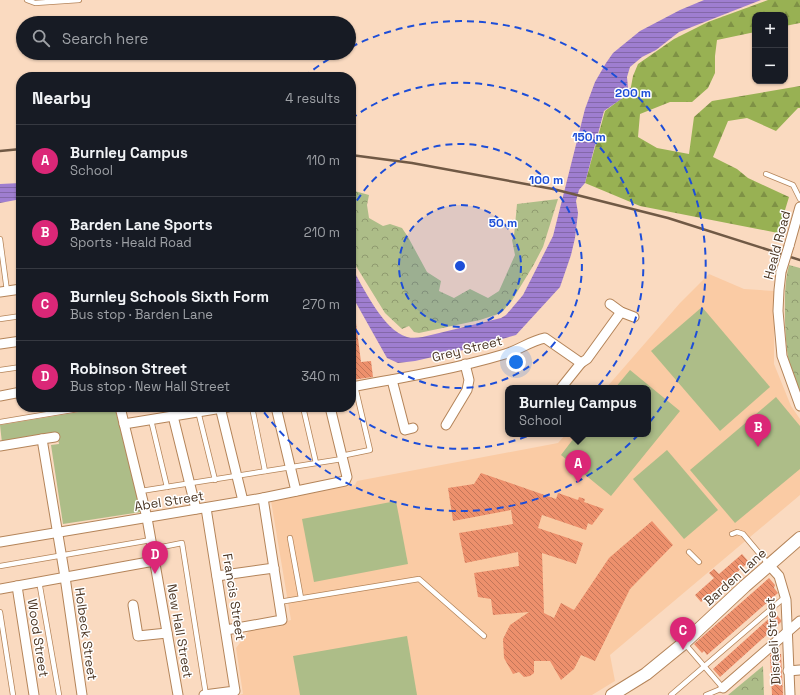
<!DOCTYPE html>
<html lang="en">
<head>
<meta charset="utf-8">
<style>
  body { margin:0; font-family:"Space Grotesk",sans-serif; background:#20242c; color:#f1f3f6 }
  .controls { position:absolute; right:12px; top:12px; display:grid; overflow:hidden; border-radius:8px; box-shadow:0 1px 3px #0004 }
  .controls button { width:36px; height:36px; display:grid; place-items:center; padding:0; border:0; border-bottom:1px solid #363941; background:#171b24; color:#f1f3f6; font:20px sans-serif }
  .you { position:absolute; left:516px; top:362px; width:14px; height:14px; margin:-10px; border:3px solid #fff; border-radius:50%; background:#1a73e8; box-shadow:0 0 0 6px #1a73e833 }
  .badge { display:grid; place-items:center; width:26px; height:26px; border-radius:50%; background:#db2777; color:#fff; font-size:13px; font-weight:700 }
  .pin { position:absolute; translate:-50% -33px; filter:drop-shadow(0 1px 2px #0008) }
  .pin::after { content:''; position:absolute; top:21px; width:14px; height:12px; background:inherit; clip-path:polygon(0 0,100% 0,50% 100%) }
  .popup { position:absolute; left:505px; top:385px; width:146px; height:52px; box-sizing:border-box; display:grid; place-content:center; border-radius:8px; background:#171b24; filter:drop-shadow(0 1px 3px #0005); font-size:13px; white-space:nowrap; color:#9ea1a6 }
  .popup b { font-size:15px; color:#f1f3f6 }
  .popup::after { content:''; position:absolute; left:50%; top:100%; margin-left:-8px; border:8px solid transparent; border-top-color:#171b24 }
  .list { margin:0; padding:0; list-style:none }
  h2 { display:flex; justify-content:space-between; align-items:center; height:52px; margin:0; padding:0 16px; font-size:17px }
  h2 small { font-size:13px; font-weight:400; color:#9ea1a6 }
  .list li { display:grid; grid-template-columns:26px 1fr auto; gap:12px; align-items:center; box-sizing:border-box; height:72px; padding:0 16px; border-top:1px solid #363941 }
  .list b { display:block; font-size:15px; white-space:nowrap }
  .list p { margin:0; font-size:13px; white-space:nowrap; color:#9ea1a6 }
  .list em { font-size:13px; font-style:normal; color:#9ea1a6 }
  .icon { flex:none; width:22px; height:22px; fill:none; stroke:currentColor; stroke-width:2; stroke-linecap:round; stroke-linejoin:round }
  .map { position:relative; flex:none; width:800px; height:695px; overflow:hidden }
  .search { position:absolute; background:#171b24; box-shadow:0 1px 3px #0004; left:16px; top:16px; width:340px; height:44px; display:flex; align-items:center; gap:10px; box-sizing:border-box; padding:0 14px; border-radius:22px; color:#9ea1a6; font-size:15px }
  .panel { position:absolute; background:#171b24; box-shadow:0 1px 3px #0004; left:16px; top:72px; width:340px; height:340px; border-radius:16px }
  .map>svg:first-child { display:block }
  .built { fill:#facba4 }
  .green { fill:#adbd88 }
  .forest { fill:url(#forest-firs) }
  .park { fill:url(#park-crowns) }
  .water { fill:url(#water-rules) }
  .building { fill:url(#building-back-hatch) }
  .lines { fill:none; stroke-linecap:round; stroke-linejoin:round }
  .lane-casing { stroke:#b48459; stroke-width:6 }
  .street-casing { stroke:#b48459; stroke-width:11 }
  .secondary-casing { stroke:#b48459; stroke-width:14 }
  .lane { stroke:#fff; stroke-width:4.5 }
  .street { stroke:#fff; stroke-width:9 }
  .secondary { stroke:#fff; stroke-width:12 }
  .rail { stroke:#705945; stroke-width:2.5 }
  .street-bridge-casing { stroke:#b48459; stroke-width:11; stroke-linecap:butt }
  .street-bridge { stroke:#fff; stroke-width:9 }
  .ring { fill:none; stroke:#1d4ed8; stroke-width:2; stroke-dasharray:7 5 }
  .labels { text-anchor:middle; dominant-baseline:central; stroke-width:3; stroke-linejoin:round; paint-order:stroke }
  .street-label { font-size:13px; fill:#4c3725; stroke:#fff }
  .centre { fill:#1d4ed8; stroke:#fff; stroke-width:2 }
  .ring-label { font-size:12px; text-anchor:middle; font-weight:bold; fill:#1d4ed8; stroke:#fff; stroke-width:3; stroke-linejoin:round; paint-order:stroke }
</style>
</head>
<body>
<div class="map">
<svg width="800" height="695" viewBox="0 0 800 695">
  <defs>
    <pattern id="forest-firs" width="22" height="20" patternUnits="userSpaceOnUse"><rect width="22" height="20" fill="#98b153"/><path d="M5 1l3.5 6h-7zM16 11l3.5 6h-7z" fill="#7e9145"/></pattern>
    <pattern id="park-crowns" width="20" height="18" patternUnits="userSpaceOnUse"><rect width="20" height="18" fill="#adbd88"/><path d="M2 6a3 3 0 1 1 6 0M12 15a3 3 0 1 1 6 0" fill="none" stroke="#8f9a6f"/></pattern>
    <pattern id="water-rules" width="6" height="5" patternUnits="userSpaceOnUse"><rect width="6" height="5" fill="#9f7ed0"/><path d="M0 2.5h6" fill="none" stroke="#8468a9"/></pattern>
    <pattern id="building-back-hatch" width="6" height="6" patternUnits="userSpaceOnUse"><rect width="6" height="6" fill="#ed906c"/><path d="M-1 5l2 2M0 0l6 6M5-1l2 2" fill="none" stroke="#c27659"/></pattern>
  </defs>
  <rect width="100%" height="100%" fill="#fadac0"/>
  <polygon class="built" points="709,274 744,289 774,291 774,364 791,406 800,419 800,495 610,655 615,681 592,695 239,695 243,694 236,648 249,631 282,626 286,621 291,620 271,501 355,485 357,481 558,443 566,434 648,434 648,388 606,388 680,303"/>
  <g class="green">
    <polygon points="702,307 770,387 720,431 651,351"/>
    <polygon points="630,370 680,411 611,496 561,455 577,434 648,434 648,388 615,388"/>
    <polygon points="776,397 800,426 800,469 735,523 690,470"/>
    <polygon points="109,407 115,407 141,512 63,524 51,445 59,444 57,434 2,443 0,425"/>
    <polygon points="667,450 718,510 684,539 633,479"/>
    <polygon points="396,501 408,564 314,582 302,519"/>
    <polygon points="407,636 417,695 300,695 293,656"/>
  </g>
  <polygon class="forest" points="768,0 800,0 800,23 785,26 785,15 755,15 755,32 717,40 715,56 715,73 708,88 692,102 670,102 640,114 638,137 657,148 689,154 694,117 712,101 800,86 800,108 798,108 776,131 747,118 728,121 713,157 737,169 748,178 789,197 778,233 640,206 585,183 605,111 630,92 633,76 638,64 674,39 708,22"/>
  <g class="park">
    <polygon points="351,190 369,195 367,205 369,218 383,226 390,224 402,228 408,237 427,272 441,281 439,291 454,298 470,289 488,298 499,291 515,255 512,240 514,236 517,204 558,199 543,247 533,266 511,302 501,313 480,320 419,333 414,332 409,326 402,329 385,313 351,258"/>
    <path d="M 789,265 L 800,268 L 800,397 C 788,372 786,348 785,321 C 785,302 784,284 789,265 Z"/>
    <polygon points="763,666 764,695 728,695"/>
  </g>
  <g class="water">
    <path d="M 704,0 L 761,0 L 679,32 L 656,50 L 642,57 L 630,67 L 627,77 L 628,88 L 627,95 L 604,111 L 585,183 L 579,190 L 576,201 L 578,213 L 575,238 L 571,255 L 560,287 L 516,335 L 468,349 L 415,361 L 398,363 L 387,358 L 351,294 L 351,266 C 363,287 383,330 407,337 C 415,339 423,337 431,335 L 501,318 L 506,315 L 523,295 L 553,236 L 585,109 L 595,82 L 606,63 L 613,53 L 640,31 L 680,10 Z"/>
    <polygon points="21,183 21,199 0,203 0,184"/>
  </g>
  <g class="building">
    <polygon points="351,315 355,315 361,362 371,361 373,377 351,380"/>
    <polygon points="481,473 556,499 558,493 578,500 579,497 585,499 584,502 604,509 592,525 588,523 586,530 542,515 538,528 583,543 576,564 542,553 544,613 554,618 561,603 574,610 609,558 652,521 673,545 630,589 595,661 581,655 574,669 561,680 550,661 534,661 534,673 530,676 524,677 519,672 513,674 504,658 503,639 510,625 529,612 493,615 491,599 478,597 474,573 519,566 518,552 465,563 459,533 513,524 511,510 453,521 448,488 474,484"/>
    <polygon points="742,554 749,562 701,602 695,595 714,578 709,573 714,569 719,574"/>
    <polygon points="769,578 775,585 774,588 778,593 707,655 704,651 702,653 694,644"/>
    <polygon points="775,613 781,620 781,622 720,677 713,669"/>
    <polygon points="781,654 783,695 772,695 770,655"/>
  </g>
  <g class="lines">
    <defs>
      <g id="lane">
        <polyline points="27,0 35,3 79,0"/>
        <polyline points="766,174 793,185 800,199"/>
        <polyline points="0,239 7,291"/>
        <polyline points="0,319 21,316"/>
        <polyline points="0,370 21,367"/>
        <polyline points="252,407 265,471"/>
        <polyline points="303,407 316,463"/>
        <polyline points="198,411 215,480"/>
        <polyline points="151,420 167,487"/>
        <polyline points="0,422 90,407"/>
        <polyline points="341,456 370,450 355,386"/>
        <polyline points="141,491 342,459"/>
        <polyline points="732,534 737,532 743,534 769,565"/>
        <polyline points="290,538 301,598"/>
        <polyline points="152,549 182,543 206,695"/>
        <polyline points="689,552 699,562"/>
        <polyline points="0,566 151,540"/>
        <polyline points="39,581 59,695"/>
        <polyline points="279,602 419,579 484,636"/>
        <polyline points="0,612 13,695"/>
        <polyline points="685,644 723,688 706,695"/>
        <polyline points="671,695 785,597"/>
      </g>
      <g id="street">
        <polyline points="789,246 800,207"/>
        <polyline points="781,272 779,290 778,311 782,356 800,406"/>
        <polyline points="0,292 21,289"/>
        <polyline points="610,304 621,312 634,317"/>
        <polyline points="0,344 21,341"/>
        <polyline points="392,380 405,430 413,428"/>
        <path d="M 351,387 C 402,378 455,369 505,354 C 519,350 530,341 545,338 L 581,363"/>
        <polyline points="561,388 581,363 587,359 621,312"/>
        <polyline points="0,396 21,392"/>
        <polyline points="120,407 147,518 178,695"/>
        <polyline points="220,407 243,501"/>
        <polyline points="276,407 296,491"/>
        <polyline points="173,416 196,509"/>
        <polyline points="124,424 228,407"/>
        <polyline points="446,425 467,390 469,380 465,364"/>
        <polyline points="42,439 55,437"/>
        <polyline points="0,446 42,439 65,577 82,695"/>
        <polyline points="0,542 263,498 345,481 347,477 330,407"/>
        <polyline points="769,565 779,576 786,600 790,695"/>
        <polyline points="217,576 274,568"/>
        <polyline points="17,586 34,695"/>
        <polyline points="0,589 154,561"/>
        <polyline points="133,605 138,636 167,633"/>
        <polyline points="226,630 282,620 263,498"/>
        <polyline points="788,671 800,670"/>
        <polyline points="723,688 800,621"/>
        <polyline points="204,695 235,691 206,508"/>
      </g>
      <polyline id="secondary" points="612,695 646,674 684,643 745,586 800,538"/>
    </defs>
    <use href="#lane" class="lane-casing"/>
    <use href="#street" class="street-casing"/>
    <use href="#secondary" class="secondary-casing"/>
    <use href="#lane" class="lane"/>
    <use href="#street" class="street"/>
    <use href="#secondary" class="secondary"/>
    <g class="rail">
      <polyline points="0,151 21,149"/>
      <polyline points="351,155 412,163 553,189 668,218 800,260"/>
    </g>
    <defs>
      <polyline id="street-bridge" points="781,272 789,246"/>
    </defs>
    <use href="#street-bridge" class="street-bridge-casing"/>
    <use href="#street-bridge" class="street-bridge"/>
  </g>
  <circle cx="460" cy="266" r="61" fill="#1d4ed8" fill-opacity=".12"/>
  <g class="ring">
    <circle cx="460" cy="266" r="61"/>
    <path d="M351 211A122 122 0 1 1 351 321"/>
    <path d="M351 119A183 183 0 1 1 344 407"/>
    <path d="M304 77A245 245 0 0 1 337 54M351 47A245 245 0 1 1 261 408"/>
  </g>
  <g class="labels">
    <g class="street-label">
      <text transform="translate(777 245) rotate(-75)">Heald Road</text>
      <text transform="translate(467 349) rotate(-14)">Grey Street</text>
      <text transform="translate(169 501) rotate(-9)">Abel Street</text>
      <text transform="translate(735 577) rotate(-42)">Barden Lane</text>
      <text transform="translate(234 597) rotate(81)">Francis Street</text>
      <text transform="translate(180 631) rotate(80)">New Hall Street</text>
      <text transform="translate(86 634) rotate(82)">Holbeck Street</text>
      <text transform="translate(38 638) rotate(81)">Wood Street</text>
      <text transform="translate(773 641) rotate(-94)">Disraeli Street</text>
    </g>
  </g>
  <circle cx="460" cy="266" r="6" class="centre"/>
  <g class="ring-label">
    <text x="633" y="97">200 m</text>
    <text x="589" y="141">150 m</text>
    <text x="546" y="184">100 m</text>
    <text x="503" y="227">50 m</text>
  </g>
</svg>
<div class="controls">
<button>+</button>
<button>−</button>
</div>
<div class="you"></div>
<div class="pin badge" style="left:578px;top:483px">A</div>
<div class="popup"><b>Burnley Campus</b>School</div>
<div class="pin badge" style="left:758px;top:447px">B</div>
<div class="pin badge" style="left:683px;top:650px">C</div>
<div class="pin badge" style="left:155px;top:574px">D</div>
<div class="search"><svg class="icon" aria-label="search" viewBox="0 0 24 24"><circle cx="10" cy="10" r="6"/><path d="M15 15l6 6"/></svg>Search here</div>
<section class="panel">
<h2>Nearby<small>4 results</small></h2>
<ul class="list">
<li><span class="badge">A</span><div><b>Burnley Campus</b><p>School</p></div><em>110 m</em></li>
<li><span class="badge">B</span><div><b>Barden Lane Sports</b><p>Sports · Heald Road</p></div><em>210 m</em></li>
<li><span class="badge">C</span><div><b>Burnley Schools Sixth Form</b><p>Bus stop · Barden Lane</p></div><em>270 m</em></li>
<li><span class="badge">D</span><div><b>Robinson Street</b><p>Bus stop · New Hall Street</p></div><em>340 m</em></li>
</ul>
</section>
</div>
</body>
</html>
